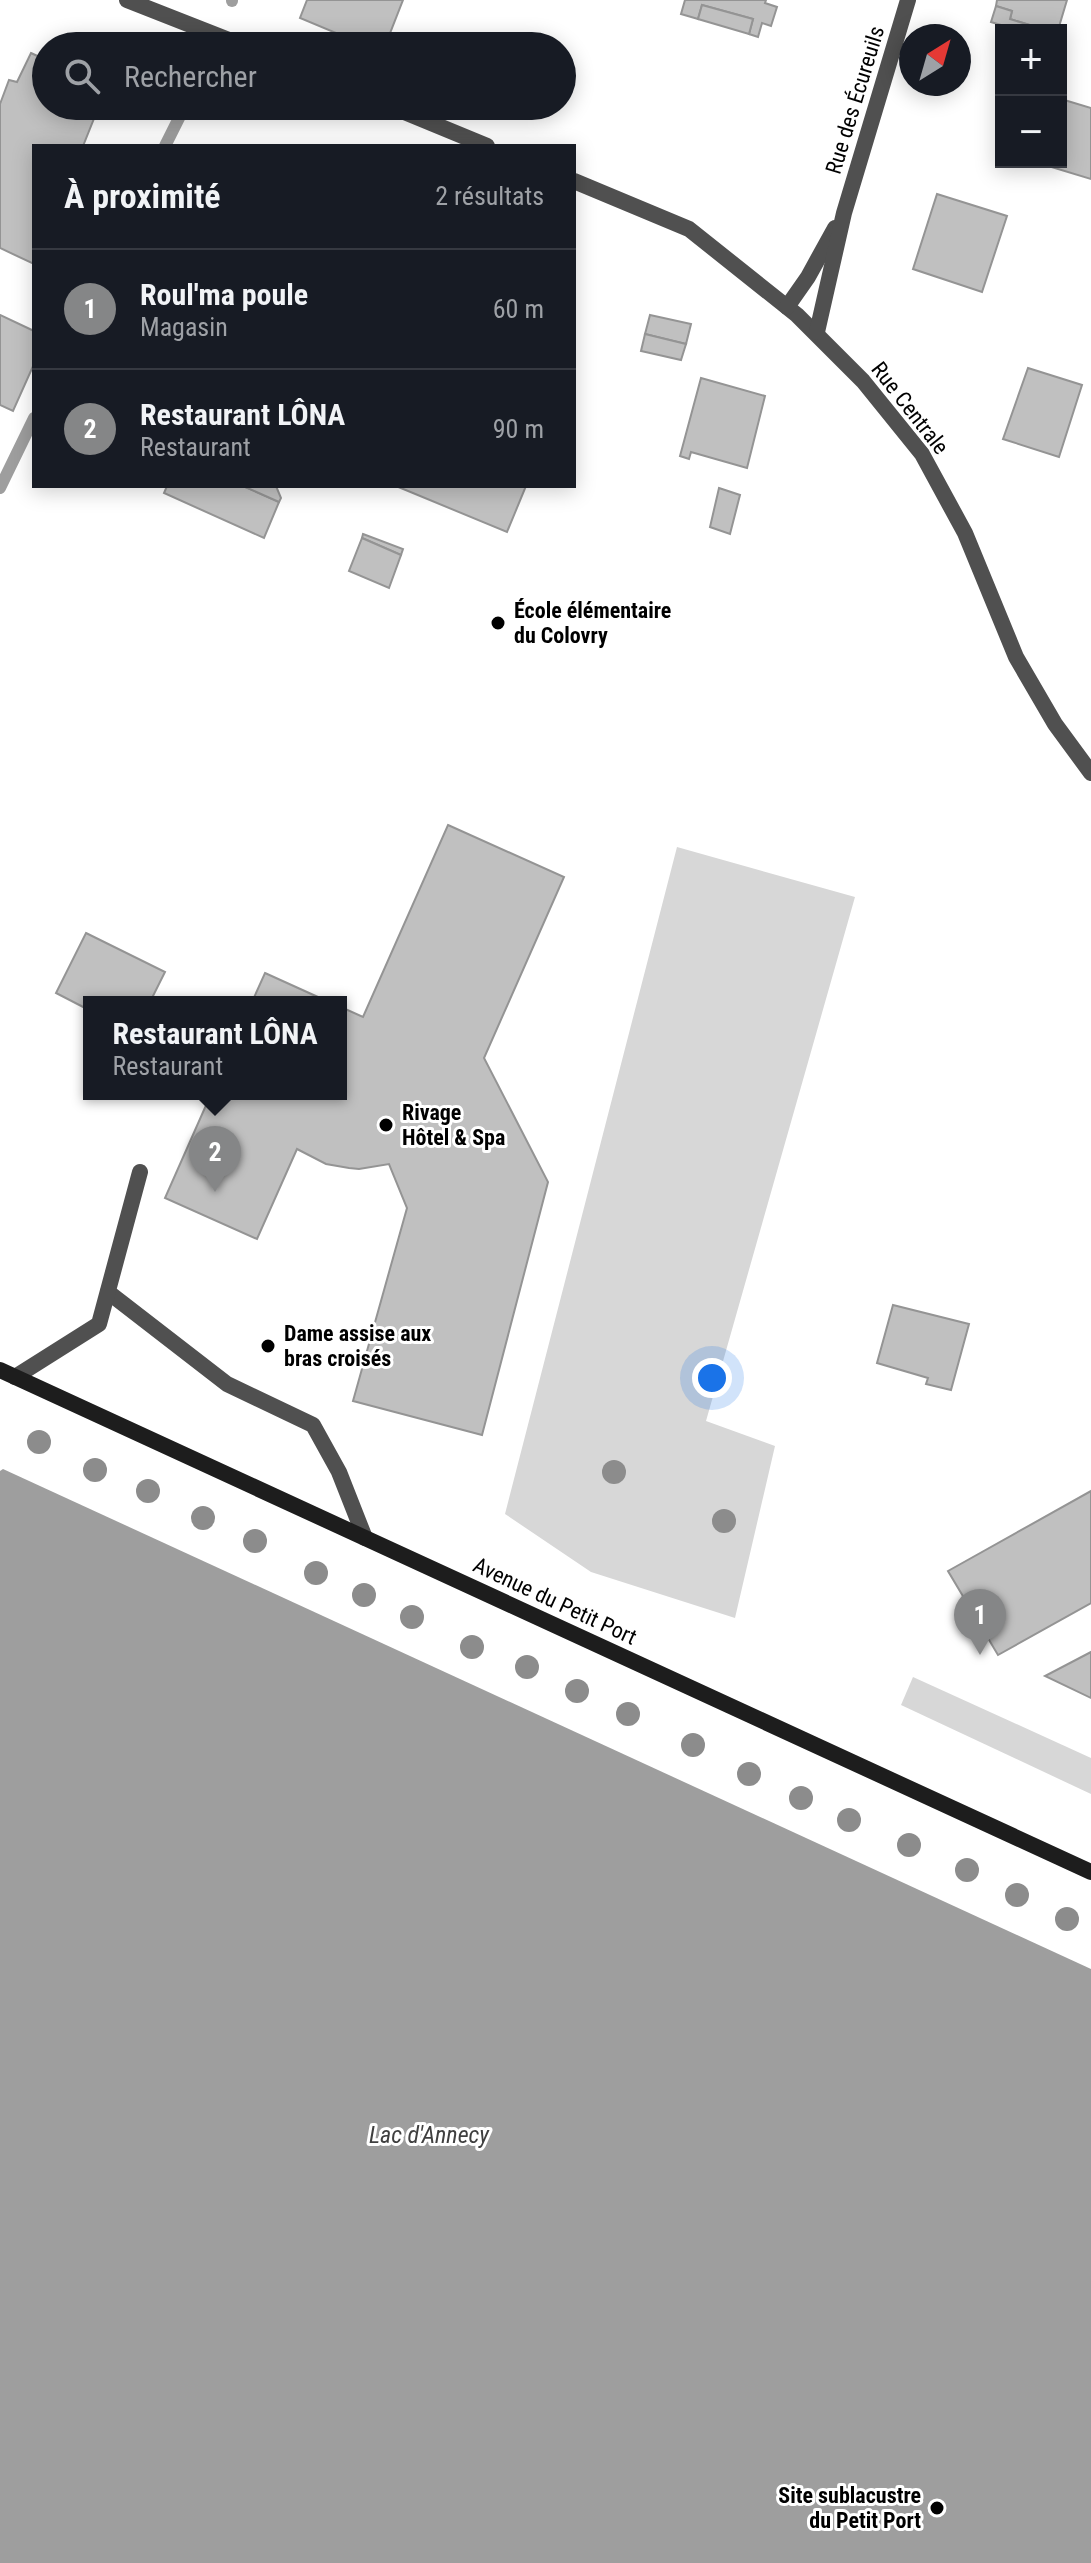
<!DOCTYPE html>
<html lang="fr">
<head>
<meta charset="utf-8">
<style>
  body { margin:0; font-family:"Roboto Condensed",sans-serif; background:#242831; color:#f1f3f6 }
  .controls { position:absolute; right:24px; top:24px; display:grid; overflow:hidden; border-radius:0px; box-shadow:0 4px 20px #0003 }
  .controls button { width:72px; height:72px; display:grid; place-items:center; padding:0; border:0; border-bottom:2px solid #363941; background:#171b24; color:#f1f3f6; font:40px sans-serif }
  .compass { position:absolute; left:899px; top:24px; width:72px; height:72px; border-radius:50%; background:#171b24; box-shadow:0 4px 20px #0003; rotate:37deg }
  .you { position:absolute; left:712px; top:1378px; width:28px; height:28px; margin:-20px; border:6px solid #fff; border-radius:50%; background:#1a73e8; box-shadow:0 0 0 12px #1a73e833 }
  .badge { display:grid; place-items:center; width:52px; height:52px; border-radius:50%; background:#858687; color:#fff; font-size:26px; font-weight:700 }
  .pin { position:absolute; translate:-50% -66px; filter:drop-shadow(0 2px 4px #0008) }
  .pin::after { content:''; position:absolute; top:42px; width:28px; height:24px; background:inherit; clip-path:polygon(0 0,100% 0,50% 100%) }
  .popup { position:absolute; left:83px; top:996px; width:264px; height:104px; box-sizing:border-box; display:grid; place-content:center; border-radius:0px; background:#171b24; filter:drop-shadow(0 2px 6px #0005); font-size:26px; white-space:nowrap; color:#9ea1a6 }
  .popup b { font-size:30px; color:#f1f3f6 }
  .popup::after { content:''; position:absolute; left:50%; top:100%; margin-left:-16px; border:16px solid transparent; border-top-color:#171b24 }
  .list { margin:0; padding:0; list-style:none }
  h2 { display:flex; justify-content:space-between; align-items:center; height:104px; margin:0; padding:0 32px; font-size:34px }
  h2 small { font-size:26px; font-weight:400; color:#9ea1a6 }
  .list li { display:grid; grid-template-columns:52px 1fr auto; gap:24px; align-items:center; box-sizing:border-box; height:120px; padding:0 32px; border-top:2px solid #363941 }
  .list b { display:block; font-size:30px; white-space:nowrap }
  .list p { margin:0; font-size:26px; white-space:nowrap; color:#9ea1a6 }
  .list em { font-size:26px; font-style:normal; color:#9ea1a6 }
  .icon { flex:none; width:44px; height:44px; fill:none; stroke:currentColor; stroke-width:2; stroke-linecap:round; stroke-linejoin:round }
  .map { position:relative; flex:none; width:1091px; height:2563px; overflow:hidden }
  .search { position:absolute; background:#171b24; box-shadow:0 4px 20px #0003; left:32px; top:32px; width:544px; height:88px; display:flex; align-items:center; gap:20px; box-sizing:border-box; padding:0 28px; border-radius:44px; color:#9ea1a6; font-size:30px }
  .panel { position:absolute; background:#171b24; box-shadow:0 4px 20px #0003; left:32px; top:144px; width:544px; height:344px; border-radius:0px }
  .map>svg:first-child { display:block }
  .green { fill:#d7d7d7 }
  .water { fill:#9e9e9e }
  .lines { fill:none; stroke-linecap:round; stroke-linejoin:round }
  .stream { stroke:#9e9e9e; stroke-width:12 }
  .building { fill:#c0c0c0; stroke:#949494; stroke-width:2 }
  .lane { stroke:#505050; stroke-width:16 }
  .street { stroke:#505050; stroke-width:16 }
  .secondary { stroke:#1d1d1d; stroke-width:16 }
  .tree { fill:#8c8c8c }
  .poi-dot { fill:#000; stroke:#fff; stroke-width:3 }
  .labels { text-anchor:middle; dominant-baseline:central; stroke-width:6; stroke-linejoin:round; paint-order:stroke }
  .street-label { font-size:22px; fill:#000; stroke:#fff }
  .poi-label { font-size:22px; font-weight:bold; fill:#000; stroke:#fff; text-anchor:start }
  .water-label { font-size:24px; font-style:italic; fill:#3f3f3f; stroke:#fff }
</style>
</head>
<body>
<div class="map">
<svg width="1091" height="2563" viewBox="0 0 1091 2563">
  <rect width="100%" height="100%" fill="#fff"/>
  <g class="green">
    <polygon points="677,847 855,897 706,1421 775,1446 735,1618 591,1572 505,1514"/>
    <polygon points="913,1677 1091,1758 1091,1794 901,1705"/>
  </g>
  <polygon class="water" points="3,1469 1091,1969 1091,2563 0,2563 0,1471"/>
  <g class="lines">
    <g class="stream">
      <polyline points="232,1 232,0"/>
      <polyline points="165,146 185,106"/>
      <polyline points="0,488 34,418"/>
    </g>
  </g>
  <g class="building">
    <polygon points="307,0 403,0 385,46 367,46 300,18"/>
    <polygon points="685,0 766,0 765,3 777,7 771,26 762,23 758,37 749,34 753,19 702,5 698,19 681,14"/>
    <polygon points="997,0 1067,0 1058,30 1046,30 1010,19 1012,11 996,6"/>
    <polygon points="702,5 753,19 749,34 698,19"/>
    <polygon points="996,6 1012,11 1010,19 1046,30 1018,30 991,22"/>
    <polygon points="31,53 46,60 46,106 99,106 83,146 34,146 34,264 0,248 0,104 9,80 17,82"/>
    <polygon points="1061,99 1091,108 1091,179 1035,162 1061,162"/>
    <polygon points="937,194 1007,216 982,292 913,269"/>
    <polygon points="0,315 34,331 34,364 13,411 0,405"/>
    <polygon points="650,315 691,324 686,344 645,334"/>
    <polygon points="645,334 686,344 681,360 641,351"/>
    <polygon points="1028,368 1082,385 1059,457 1003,439"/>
    <polygon points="701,378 765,396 747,468 691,452 689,459 680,456"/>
    <polygon points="167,486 243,486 279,502 264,538 164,493"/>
    <polygon points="243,486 276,486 281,498 279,502"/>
    <polygon points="396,486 526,486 507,532"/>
    <polygon points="719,488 740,495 730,534 710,527"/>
    <polygon points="363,534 403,549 401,555 362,538"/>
    <polygon points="362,538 401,555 389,588 349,571"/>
    <polygon points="448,825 564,877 484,1058 548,1182 482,1435 353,1401 407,1208 389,1164 359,1169 349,1168 326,1164 297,1149 257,1239 165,1198 211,1094 341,1094 341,1007 363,1017"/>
    <polygon points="86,933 165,972 150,1002 89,1002 89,1010 56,993"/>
    <polygon points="265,973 329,1002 252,1002"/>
    <polygon points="893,1305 969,1324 951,1390 926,1384 928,1378 877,1363"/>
    <polygon points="1091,1491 1091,1603 998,1655 948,1571"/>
    <polygon points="1091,1652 1091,1698 1045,1676"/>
  </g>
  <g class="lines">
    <g class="lane">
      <polyline points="108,1292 227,1384 313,1425 339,1472 365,1538"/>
      <polyline points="15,1377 99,1324 140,1172"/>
    </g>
    <g class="street">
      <polyline points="127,0 244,46"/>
      <polyline points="390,106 487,146"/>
      <polyline points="574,181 689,229 797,315 863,381 922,454 965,533 1016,657 1055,724 1091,773"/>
      <polyline points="787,307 808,277 835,228"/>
      <polyline points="817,332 844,213 908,0"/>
    </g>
    <polyline class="secondary" points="0,1370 1091,1872"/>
  </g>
  <g class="tree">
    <circle cx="39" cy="1442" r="12"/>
    <circle cx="95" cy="1470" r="12"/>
    <circle cx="614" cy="1472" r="12"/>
    <circle cx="148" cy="1491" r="12"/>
    <circle cx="203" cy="1518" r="12"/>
    <circle cx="724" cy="1521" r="12"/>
    <circle cx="255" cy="1541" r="12"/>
    <circle cx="316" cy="1573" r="12"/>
    <circle cx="364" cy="1595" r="12"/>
    <circle cx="412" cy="1617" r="12"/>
    <circle cx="472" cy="1647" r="12"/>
    <circle cx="527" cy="1667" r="12"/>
    <circle cx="577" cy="1691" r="12"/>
    <circle cx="628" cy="1714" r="12"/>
    <circle cx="693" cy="1745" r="12"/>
    <circle cx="749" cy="1774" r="12"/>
    <circle cx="801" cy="1798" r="12"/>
    <circle cx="849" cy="1820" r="12"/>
    <circle cx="909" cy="1845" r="12"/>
    <circle cx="967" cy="1870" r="12"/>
    <circle cx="1017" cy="1895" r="12"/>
    <circle cx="1067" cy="1919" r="12"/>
  </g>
  <g class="poi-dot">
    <circle cx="498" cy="623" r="8"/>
    <circle cx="386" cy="1125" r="8"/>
    <circle cx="268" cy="1346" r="8"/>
    <circle cx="937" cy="2508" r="8"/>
  </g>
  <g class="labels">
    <g class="street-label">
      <text transform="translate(855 100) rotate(-73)">Rue des Écureuils</text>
      <text transform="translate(910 408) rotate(52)">Rue Centrale</text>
      <text transform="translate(555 1601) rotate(25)">Avenue du Petit Port</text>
    </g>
    <g class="poi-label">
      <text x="514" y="610">École élémentaire<tspan x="514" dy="25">du Colovry</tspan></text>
      <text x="402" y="1112">Rivage<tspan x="402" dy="25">Hôtel &amp; Spa</tspan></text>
      <text x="284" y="1333">Dame assise aux<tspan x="284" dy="25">bras croisés</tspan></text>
      <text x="921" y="2495" text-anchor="end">Site sublacustre<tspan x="921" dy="25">du Petit Port</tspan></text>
    </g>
    <g class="water-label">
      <text x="429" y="2135">Lac d'Annecy</text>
    </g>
  </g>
</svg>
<div class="controls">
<button>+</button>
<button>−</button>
</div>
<svg class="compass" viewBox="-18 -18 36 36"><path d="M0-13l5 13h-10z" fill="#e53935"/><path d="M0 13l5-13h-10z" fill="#9ea1a6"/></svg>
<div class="you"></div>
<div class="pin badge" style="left:980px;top:1655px">1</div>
<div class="pin badge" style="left:215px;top:1192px">2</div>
<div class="popup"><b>Restaurant LÔNA</b>Restaurant</div>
<div class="search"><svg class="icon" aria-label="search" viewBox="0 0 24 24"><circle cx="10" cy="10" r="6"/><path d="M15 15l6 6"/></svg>Rechercher</div>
<section class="panel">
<h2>À proximité<small>2 résultats</small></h2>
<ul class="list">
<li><span class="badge">1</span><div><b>Roul'ma poule</b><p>Magasin</p></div><em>60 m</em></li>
<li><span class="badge">2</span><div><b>Restaurant LÔNA</b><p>Restaurant</p></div><em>90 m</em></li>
</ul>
</section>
</div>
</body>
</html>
